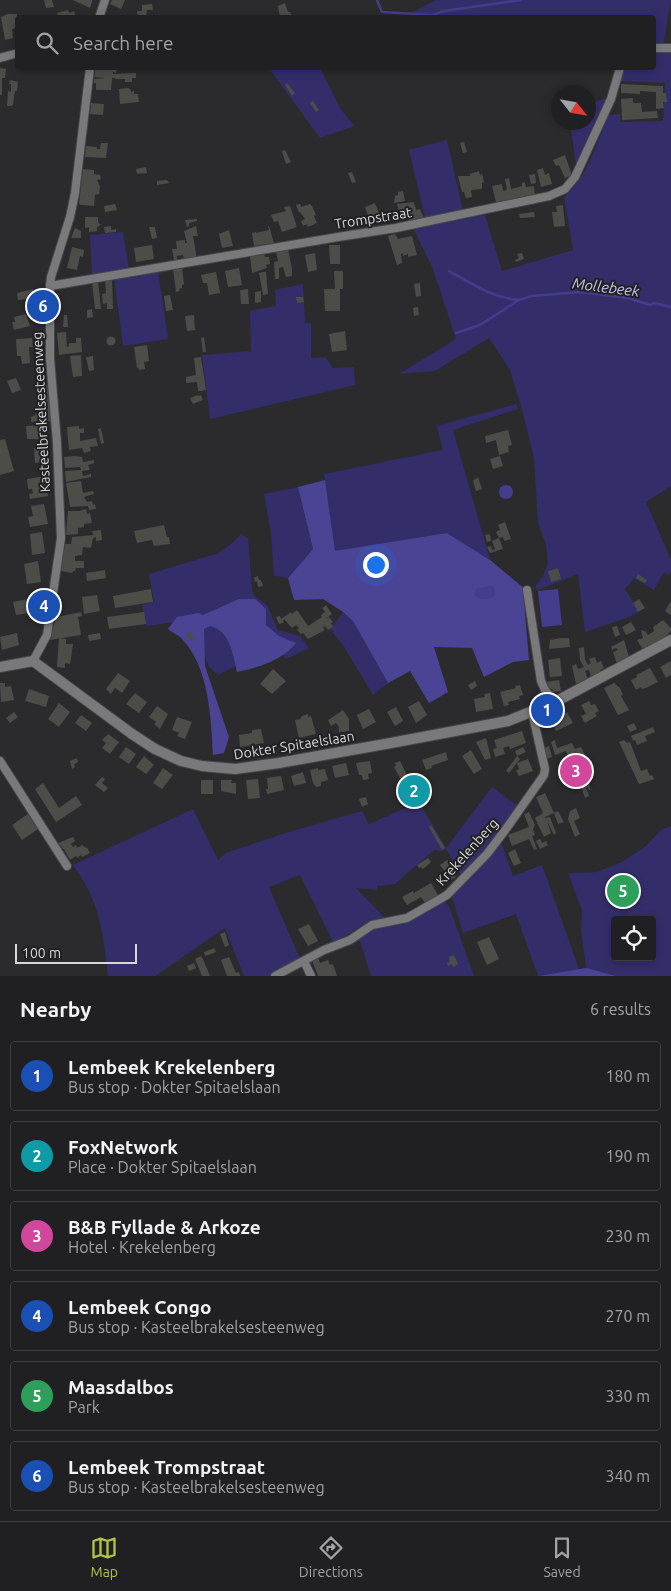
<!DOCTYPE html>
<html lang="en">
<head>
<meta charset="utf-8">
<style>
  body { margin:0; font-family:Ubuntu,sans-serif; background:#2d2d2f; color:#f1f3f6 }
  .controls { position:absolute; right:15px; bottom:15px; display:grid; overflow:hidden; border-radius:5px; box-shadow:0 2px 8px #0003 }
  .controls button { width:45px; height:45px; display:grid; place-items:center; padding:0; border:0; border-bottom:1px solid #3d3e40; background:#202022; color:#f1f3f6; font:25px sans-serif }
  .compass { position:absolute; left:551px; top:85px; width:45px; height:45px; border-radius:50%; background:#202022; box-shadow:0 2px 8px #0003; rotate:121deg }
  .scale { position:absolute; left:15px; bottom:12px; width:122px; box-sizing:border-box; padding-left:5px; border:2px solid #d7d7d9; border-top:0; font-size:14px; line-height:18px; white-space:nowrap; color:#d7d7d9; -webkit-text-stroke:4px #212124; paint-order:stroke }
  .you { position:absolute; left:375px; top:564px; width:18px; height:18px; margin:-12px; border:4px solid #fff; border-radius:50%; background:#1a73e8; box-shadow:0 0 0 8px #1a73e833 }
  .badge { display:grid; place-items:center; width:32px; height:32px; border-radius:50%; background:#b4c24a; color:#fff; font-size:16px; font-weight:700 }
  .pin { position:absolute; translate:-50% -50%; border:2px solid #fff; box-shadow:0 1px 5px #0006 }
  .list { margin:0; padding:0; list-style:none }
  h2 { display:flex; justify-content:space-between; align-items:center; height:65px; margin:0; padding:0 20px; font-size:21px }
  h2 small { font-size:16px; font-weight:400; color:#a2a3a5 }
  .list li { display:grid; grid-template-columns:32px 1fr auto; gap:15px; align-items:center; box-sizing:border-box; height:70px; margin:0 10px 10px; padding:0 10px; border:1px solid #3d3e40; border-radius:5px }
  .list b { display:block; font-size:19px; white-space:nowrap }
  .list p { margin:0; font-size:16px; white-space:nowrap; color:#a2a3a5 }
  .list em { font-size:16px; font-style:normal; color:#a2a3a5 }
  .icon { flex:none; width:28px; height:28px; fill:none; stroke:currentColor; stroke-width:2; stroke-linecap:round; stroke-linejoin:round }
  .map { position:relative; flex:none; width:671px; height:976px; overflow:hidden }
  .search { position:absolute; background:#202022; box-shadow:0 2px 8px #0003; left:15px; right:15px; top:15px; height:55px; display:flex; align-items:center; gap:12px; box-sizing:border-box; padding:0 18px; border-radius:5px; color:#a2a3a5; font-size:19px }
  .sheet { height:545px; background:#202022 }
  nav { display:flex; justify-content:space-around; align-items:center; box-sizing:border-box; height:70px; border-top:1px solid #3d3e40; background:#202022; font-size:14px; color:#a2a3a5 }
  nav a { display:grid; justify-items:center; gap:2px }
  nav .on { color:#b4c24a }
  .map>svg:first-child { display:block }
  .green { fill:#332d6a; fill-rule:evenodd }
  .forest { fill:#4b4495 }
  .water { fill:#443c8c }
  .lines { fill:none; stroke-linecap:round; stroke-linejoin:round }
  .stream { stroke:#443c8c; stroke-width:2.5 }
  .building { fill:#4c4d49 }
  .minor-casing { stroke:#464649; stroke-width:10 }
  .tertiary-casing { stroke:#464649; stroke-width:12 }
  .minor { stroke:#79797c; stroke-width:8 }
  .tertiary { stroke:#79797c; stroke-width:10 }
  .labels { text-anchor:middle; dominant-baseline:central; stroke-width:4; stroke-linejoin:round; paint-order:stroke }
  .street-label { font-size:14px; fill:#d7d7d9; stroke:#212124 }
  .water-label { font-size:15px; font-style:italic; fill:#c3c4f2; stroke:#212124 }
</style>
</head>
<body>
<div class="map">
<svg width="671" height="976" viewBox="0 0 671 976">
  <rect width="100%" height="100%" fill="#2b2b2e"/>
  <g class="green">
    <polygon points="436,0 671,0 663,46 654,45 654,18 402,18"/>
    <path d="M 654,52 L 671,52 L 671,486 L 646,502 L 671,560 L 671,572 L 668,575 L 664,572 L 654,590 L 634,578 L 625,589 L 639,612 L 629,617 L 585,632 L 578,574 L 538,590 L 535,587 L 543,576 L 548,564 L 546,545 L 538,523 L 534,458 L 521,406 L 510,370 L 489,338 L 435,371 L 399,374 L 456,339 L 433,269 L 413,228 L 485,215 L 502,271 L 573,250 L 564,197 C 588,177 597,143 608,115 L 620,114 L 620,122 L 663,121 L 665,83 L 620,81 L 625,68 L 654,68 Z"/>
    <polygon points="269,68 320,68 340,108 354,126 320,138"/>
    <polygon points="607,98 577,171 570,123 588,122 589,104"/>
    <polygon points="447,140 463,211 425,218 409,150"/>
    <polygon points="123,232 129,270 92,274 90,235"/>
    <polygon points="158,271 168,339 123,346 114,277"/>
    <polygon points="303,284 305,323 311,323 311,358 325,357 333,368 354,367 355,385 210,419 202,355 251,351 250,311 276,306 275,290"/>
    <polygon points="516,404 518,409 453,430 490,560 447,533 335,552 324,474 443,450 437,426"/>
    <polygon points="298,487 313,549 288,578 274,576 271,533 264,494"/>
    <polygon points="241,534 248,538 252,590 255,597 267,605 278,630 300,636 309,648 286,659 274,647 218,675 209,667 190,620 146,626 142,605 154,602 149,574 216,554 230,545"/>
    <polygon points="343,612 353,621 388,683 373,695 343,645 333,633 331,628"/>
    <path d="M 492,787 L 518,806 C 501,832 484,855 461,875 L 446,849 L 441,851 L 434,850 L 395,884 L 377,886 L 377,890 L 356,888 L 385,918 L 370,920 L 334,944 L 300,875 L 269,887 L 300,959 L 268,976 L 244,976 L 225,928 L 155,976 L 108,976 C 103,932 100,902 73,865 L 193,809 L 218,860 L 226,853 L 289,832 L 362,811 L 369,824 L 419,802 L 446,848 Z"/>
    <path d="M 671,826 L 671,976 L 538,976 L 516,914 L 463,933 L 452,897 L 453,893 L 501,842 L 513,876 L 542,865 L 579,969 L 586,968 L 581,930 L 582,910 L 568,873 L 597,872 L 622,862 L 646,846 L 661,830 ZM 615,920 L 652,920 L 652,957 L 615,957 Z"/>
    <polygon points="441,902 446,902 449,906 474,976 371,976 359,938 372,929 403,923 415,918"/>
  </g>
  <g class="forest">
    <polygon points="325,480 335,551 447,533 490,560 525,589 524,602 529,660 513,662 484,677 472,648 434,647 448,692 429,703 410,671 388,683 353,621 343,612 323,599 294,600 288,578 313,549 298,487"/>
    <path d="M 239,599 L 255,599 L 266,609 L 266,625 L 279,636 L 296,643 C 283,660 257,668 237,672 C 233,655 230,630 210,626 L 204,629 L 205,666 L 229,737 L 224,753 L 213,755 C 211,717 209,666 181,638 C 177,634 172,633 168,629 L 177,617 L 198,613 L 203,615 Z"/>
    <polygon points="586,968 616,976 539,976"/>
  </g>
  <g class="water">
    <circle cx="506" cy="492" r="7"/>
    <path d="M 490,586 L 494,587 L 495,596 C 489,600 479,601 474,595 L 476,589 Z"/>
    <polygon points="558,589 562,625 542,627 538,591"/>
  </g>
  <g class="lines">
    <g class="stream">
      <polyline points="377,0 382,12 432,15 444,11 521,0"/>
      <path d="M 449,271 C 472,284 493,298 519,300"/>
      <polyline points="456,333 480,325 519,300 532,296 580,292 628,298 650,305 654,303 671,307"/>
    </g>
  </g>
  <g class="building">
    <polygon points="44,0 52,0 54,7 46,8"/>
    <polygon points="73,0 92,0 92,2 90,8"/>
    <polygon points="112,0 125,0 121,9 110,4"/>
    <polygon points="285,3 288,12 290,12 293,18 280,18 278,6"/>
    <polygon points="152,4 153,10 147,10 146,18 138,18 137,11 142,11 142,5"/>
    <polygon points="68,10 69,13 74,11 76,18 58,18 57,13"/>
    <polygon points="8,14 17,14 18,28 12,29 13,38 5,40 1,17"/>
    <polygon points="0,68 6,69 5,78 2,78 2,95 0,95"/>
    <polygon points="96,68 117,68 116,73 113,72 113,74 136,73 136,78 132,78 132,82 125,82 125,79 115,79 115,78 112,78 111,90 96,90 96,83 94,83 94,79 105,78 94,77"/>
    <polygon points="10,80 18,82 17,91 15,91 13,105 10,106 7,106 8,91 11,92 11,84 9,84"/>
    <polygon points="287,83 295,93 292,96 285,85"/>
    <polygon points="621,84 663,86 663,93 666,93 667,102 663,102 664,108 656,109 656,92 640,91 640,94 621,93"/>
    <polygon points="128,88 130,89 131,92 134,91 134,94 138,94 139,102 120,104 119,89"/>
    <polygon points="633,98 633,103 641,103 642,112 657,111 658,118 622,120 621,99"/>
    <polygon points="313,101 319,110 316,112 310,103"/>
    <polygon points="91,103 104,104 103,115 90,114"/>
    <polygon points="464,142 467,152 463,153 460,143"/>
    <polygon points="101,143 108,143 106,158 85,157 86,146 97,147 97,149 100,149"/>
    <polygon points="285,150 291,162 286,164 282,151"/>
    <polygon points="565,155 572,175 565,178 559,165 556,166 553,160"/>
    <polygon points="146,167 147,173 137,174 136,169"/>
    <polygon points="543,168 545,175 549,173 552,184 541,187 537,170"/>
    <polygon points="83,169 94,170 94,174 100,175 101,179 97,180 100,186 99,194 95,195 94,206 80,205 79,203"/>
    <polygon points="479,171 480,175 482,174 484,182 482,183 482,189 471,190 472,197 466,198 464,192 462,192 458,176 470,176 470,174"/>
    <polygon points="352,172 356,182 352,183 348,173"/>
    <polygon points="535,174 536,183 531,184 529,175"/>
    <polygon points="509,178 511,189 522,186 522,183 525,182 526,187 534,186 535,196 499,203 498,202 496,202 492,186 502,184 503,191 507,190 505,179"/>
    <polygon points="157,181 167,180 169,183 157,185"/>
    <polygon points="403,191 405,201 394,203 395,196 398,195 398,192"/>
    <polygon points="414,202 416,210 420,209 424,218 409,221 406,210 399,211 397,204"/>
    <polygon points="375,203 380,216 370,221 365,207"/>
    <polygon points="115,204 117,210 105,212 104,206"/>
    <polygon points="300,204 301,207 310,204 312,206 316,215 314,216 317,223 308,227 307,224 303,226 301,221 305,219 300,212 299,212 296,205"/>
    <polygon points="563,205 565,226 554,227 552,212 557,212 556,206"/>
    <polygon points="290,206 297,227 282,232 278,221 274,222 271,215 286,211 284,207"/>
    <polygon points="534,212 535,217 520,218 519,214"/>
    <polygon points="85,217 98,217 98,222 101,225 97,227 97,231 89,232 89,227 85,228"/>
    <polygon points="197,219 197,221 189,223 189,226 187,227 185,220"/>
    <polygon points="111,226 111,230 116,229 116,232 105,233 104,227"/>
    <polygon points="196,226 198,236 193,236 197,259 184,261 183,255 177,256 177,260 174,260 172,249 177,249 176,241 185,240 185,243 187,243 184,231"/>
    <polygon points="269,226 274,243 254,246 252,233 256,232 256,233 269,230 268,227"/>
    <polygon points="149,227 155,227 157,238 152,239"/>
    <polygon points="75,228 81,231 81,238 71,238"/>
    <polygon points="229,230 233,246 222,248 219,234"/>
    <polygon points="395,234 398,239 412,236 417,255 408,257 408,254 403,256 403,253 401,254 402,263 397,265 388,236"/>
    <polygon points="152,245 154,259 136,262 134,248"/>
    <polygon points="329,245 340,245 340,264 330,264"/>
    <polygon points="72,247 84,250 83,257 80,256 77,270 67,268"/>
    <polygon points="288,249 292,269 292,276 286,277 283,267 279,268 279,279 275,279 274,262 278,261 276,252 280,252 280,250"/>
    <polygon points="315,253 317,270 308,272 305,255"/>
    <polygon points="522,253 524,259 516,262 515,260 519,258 517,254"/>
    <polygon points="264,254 265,257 269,257 270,264 266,265 267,268 252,273 250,256"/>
    <polygon points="182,268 184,284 182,285 182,288 179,289 180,291 176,292 173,269"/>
    <polygon points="239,268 242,285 228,287 225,271"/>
    <polygon points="334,271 343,271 343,289 340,289 340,311 325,311 324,289 335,289"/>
    <polygon points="216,272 220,293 209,295 207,283 203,283 201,275"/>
    <polygon points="263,272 266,272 268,294 263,295 259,273"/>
    <polygon points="105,279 112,279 113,309 107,309 107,303 103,304 102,294 106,293"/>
    <polygon points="98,281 101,309 95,309 92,282"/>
    <polygon points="420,283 421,296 416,297 414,284"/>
    <polygon points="33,289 35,298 18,300 17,293"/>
    <polygon points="248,289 249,304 241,304 240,290"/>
    <polygon points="261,291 261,302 255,303 255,292"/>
    <polygon points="170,295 173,310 166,311 164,296"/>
    <polygon points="296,297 303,297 304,302 297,303"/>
    <polygon points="418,307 419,315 414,316 413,308"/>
    <polygon points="92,309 93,317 87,318 87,310"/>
    <polygon points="26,314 30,326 14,330 12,322 15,322 14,317"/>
    <polygon points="64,315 67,315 68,327 63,327"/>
    <polygon points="194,315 195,330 187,331 185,316"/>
    <polygon points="345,331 347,350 332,352 329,334"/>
    <polygon points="66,332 67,347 69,346 69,343 76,343 76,338 81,338 82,352 59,355 57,333"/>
    <circle cx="111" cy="341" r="4.5"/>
    <polygon points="204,337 206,352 203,352 201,338"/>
    <polygon points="32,338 33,347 29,347 30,363 22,364 21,356 17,356 16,339"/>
    <polygon points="147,345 149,361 144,362 145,369 139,370 138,367 137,368 134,347"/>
    <polygon points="81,355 82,376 73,377 70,356"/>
    <polygon points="93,356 94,370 89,371 86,357"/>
    <polygon points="201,357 206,390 201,391 198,391 197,382 186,383 186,377 196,375 194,358"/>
    <polygon points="16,378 21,390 12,393 7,381"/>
    <polygon points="48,385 52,421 31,422 31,417 37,414 42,415 41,406 43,406 41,391 39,391 38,387"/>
    <polygon points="198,395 198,396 201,395 203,400 193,404 190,398"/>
    <polygon points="43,425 43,439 27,439 26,426"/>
    <polygon points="79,426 79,429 84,428 84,433 80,433 80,441 96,438 98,446 90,447 91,451 84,453 82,448 69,450 67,427"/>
    <polygon points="101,428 104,443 101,444 98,429"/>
    <polygon points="508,430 512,445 508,446 509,452 499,455 496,440 486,443 485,436"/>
    <polygon points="5,439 14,471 0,475 0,440"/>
    <polygon points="44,447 45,462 35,463 34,448"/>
    <polygon points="75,456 82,457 83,462 94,460 94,463 88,465 90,470 82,471 83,476 91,474 91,477 66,482 65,471 81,470 80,467 65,468 64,457"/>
    <polygon points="500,456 503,466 493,469 490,459"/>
    <polygon points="46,476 48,496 30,499 29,494 33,493 32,489 28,489 27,479"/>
    <polygon points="478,477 482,489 476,491 473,481"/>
    <polygon points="81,481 83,493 93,491 94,494 84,497 87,502 92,501 93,505 95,504 96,509 89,510 88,506 70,507 66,483"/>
    <polygon points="44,504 48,524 30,527 28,517 33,516 31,506"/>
    <polygon points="86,509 87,514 90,513 92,523 84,524 84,527 78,528 78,534 66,535 68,511 79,511"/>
    <polygon points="505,522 511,539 504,541 503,537 499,538 496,532 500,530 498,525"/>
    <polygon points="164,525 167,537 169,537 170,544 154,546 152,540 137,543 134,531"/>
    <polygon points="101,530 102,540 96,541 96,537 93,538 91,548 83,547 82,555 75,556 75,561 84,561 84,568 76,568 75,571 73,571 72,573 61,571 65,544 71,544 72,537 93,535 92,531"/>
    <polygon points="42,532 45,553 32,555 30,534"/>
    <polygon points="490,534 491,541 487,542 485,535"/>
    <polygon points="499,538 503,549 490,553 487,547 491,546 492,550 495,549 492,541"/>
    <polygon points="38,561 41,582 27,584 24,564"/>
    <polygon points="558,568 561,579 551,582 548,571"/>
    <polygon points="105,570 106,578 87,581 86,573"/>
    <polygon points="638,574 647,580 645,583 636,578"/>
    <polygon points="258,576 259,580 261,580 263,586 258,587 257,581 255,582 254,578"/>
    <polygon points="151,589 153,602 115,608 113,596"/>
    <polygon points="97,595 100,611 84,614 82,597"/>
    <polygon points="28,599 30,613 16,615 13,602"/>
    <polygon points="639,599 645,608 638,612 633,603"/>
    <polygon points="671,601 671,615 665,611"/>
    <polygon points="326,605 332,614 325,619 329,617 333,622 331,623 333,627 328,630 325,626 323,627 325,630 308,639 303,633 301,634 297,630 299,628 296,625 292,628 284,619 283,623 279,624 276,617 280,616 281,619 291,612 292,614 297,610 308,626 322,617 321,615 325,612 322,608"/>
    <polygon points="81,612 82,616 78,617 81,635 50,640 56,617"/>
    <polygon points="144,612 146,624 109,629 107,617"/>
    <polygon points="663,620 671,628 671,631 665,637 643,650 637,640 643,638 641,630 645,631 648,635 654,631 653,627"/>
    <polygon points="631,622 636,630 626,635 622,627"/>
    <polygon points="617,626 620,635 615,637 612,627"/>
    <polygon points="189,632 195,638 191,641 186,635"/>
    <polygon points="17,633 19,645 2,650 0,637"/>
    <polygon points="100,633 101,639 89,641 88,635"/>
    <polygon points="59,638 66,639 66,644 73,644 70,664 65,663 65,668 57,667"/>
    <polygon points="561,638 569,638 570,647 549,649 550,640"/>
    <polygon points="624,640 629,657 617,664 613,652 618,650 616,648 612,650 611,647"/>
    <polygon points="584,647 585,659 588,665 591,663 589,659 595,657 597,663 601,661 604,668 600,670 601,672 591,677 589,670 585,671 588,679 576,684 572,666 576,664 578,669 584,667 580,660 579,648"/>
    <polygon points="560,658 562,676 550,677 548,660"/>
    <polygon points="671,661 671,675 666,678 660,667"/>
    <polygon points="650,668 658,682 648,687 642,689 641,687 636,690 631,680 637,677 636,675"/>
    <polygon points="273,669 286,681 272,694 260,684"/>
    <polygon points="118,673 130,681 122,693 115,688 111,694 106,689"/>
    <polygon points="559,680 561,691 553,692 552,689 549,689 546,682"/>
    <polygon points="475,681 477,686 471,690 468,685"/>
    <polygon points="0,683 5,683 5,687 11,686 14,700 1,702"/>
    <polygon points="614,683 620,688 623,695 621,696 629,710 618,715 604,688"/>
    <polygon points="520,685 523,695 519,696 520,699 508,702 509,705 504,706 500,692 516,688 515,686"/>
    <polygon points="29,689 49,696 46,707 25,701"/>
    <polygon points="135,693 147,702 139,713 126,704"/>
    <polygon points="490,693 493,709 476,712 474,699 485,697 484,694"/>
    <polygon points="419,701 427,715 416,723 408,707"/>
    <polygon points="589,701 591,705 595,704 599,711 595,713 597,716 585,723 581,716 586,714 581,705"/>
    <polygon points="59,703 70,712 59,727 48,719"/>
    <polygon points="157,706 168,714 160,729 154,724 156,722 149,717"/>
    <polygon points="396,707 403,721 395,726 387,712"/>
    <polygon points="369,709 376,722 363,729 357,715"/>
    <polygon points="343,710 349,719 349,731 339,732 339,727 336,723 331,726 328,720"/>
    <polygon points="14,712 18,717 10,723 6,718"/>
    <polygon points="567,712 573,723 556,731 551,720"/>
    <polygon points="308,714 308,717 311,716 316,734 299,738 295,720 300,719 302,716"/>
    <polygon points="81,715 92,723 86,731 75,723"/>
    <polygon points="177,717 192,722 185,739 177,736 179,733 172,730"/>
    <polygon points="634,723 637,729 630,732 627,726"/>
    <polygon points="653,727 655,732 645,736 647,741 637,745 635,740 633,741 631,736"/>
    <polygon points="261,729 264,743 240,747 239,735 252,733 252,730"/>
    <polygon points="522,731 526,743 510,749 509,746 503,748 505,754 495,757 493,749 497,748 494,740"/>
    <polygon points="108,734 119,742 110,754 102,748 106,743 102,740"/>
    <polygon points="486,738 491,758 485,760 476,742"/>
    <polygon points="555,740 557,748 572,743 575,749 581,747 585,755 579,757 584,773 581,776 582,780 566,786 562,776 569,773 567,768 572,766 566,751 555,755 551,742"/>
    <polygon points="624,740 627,743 630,742 641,771 647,769 650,776 652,775 654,779 652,780 639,784 619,742"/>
    <polygon points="549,746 552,757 546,759 542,749"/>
    <polygon points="126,747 136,754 129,764 119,757"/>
    <polygon points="523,747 526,752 517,756 515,751"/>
    <polygon points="471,750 482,769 474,774 462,756"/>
    <polygon points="446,752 448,760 431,766 432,768 426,770 422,760"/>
    <polygon points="144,756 154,765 146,774 136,767"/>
    <polygon points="517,756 520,759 509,773 506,771"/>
    <polygon points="77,758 78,762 74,764 75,767 72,769 70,761"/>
    <polygon points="528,759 533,771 519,776 516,771 519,769 517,763"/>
    <polygon points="370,761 372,773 368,774 369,779 363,780 362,775 359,775 356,763"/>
    <polygon points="400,761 407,775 400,778 394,767 396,766 395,763"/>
    <polygon points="346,763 349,775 335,778 332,766"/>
    <polygon points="163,768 173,775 162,789 153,783"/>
    <polygon points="318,768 318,770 325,769 328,780 321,782 321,786 316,787 313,783 310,770"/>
    <polygon points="303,772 306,783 294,786 291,776"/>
    <polygon points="419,773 422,783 424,782 430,796 425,797 420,783 423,797 412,800 411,796 409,797 406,789 409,788 405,779"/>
    <polygon points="281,776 284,790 267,794 266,789 268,789 267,778"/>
    <polygon points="102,777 105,779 102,783 108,788 104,792 95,785"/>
    <polygon points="258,779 260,798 248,799 246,780"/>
    <rect x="201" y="780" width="12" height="14"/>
    <polygon points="221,780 232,780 231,783 236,783 236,794 221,791"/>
    <polygon points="587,780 591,790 589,790 588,787 586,788 589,796 585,798 580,783"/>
    <polygon points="43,783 59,808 76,796 82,805 56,822 35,789"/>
    <polygon points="545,793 554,813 545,817 545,818 550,817 556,833 554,835 547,821 551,833 544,837 535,818 543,813 536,797"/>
    <polygon points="366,797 368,804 362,807 359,799"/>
    <polygon points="576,808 580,818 574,821 580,834 575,837 568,819 570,811"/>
    <polygon points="558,811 564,822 558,824 554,813"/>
    <polygon points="529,812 535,825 533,829 535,835 532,836 537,849 534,850 529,839 512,846 508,835 529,827 524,814"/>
    <polygon points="28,814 38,829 22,840 12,825"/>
    <polygon points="431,825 445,848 442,850 429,827"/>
    <polygon points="73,837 75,841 71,844 73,847 76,845 77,848 82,845 86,848 87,847 90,853 82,857 81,855 77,858 76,856 70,860 64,849 63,849 58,843"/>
    <polygon points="540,839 542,843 546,841 548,845 540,849 536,841"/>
    <polygon points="515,849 521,863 514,866 508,853"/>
    <polygon points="428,858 431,862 423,869 421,867 419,868 417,865"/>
    <polygon points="447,860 450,861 455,871 453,872 456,875 455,875 456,877 451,880 440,865"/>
    <polygon points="431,883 438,895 437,896 426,904 421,897 407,905 402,897 413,891 414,893"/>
    <polygon points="309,924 318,941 308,946 298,929"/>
    <polygon points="225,932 229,945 225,947 220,934"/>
    <polygon points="489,937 499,959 487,965 477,942"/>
    <polygon points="214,948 216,952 205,956 204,952"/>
    <polygon points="454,955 458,964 453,967 452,964 448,966 447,963 450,961 449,957"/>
    <polygon points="201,956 203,959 210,976 202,976 195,959"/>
    <polygon points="229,957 236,973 239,972 240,976 227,976 221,960"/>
    <polygon points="318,957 320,963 328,960 330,965 333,964 337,976 318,976 312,960"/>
    <polygon points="194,963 196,968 189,971 187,966"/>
  </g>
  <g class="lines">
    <defs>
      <g id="minor">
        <polyline points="99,18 105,0"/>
        <polyline points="654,48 671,48"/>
        <polyline points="0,58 18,53"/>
        <polyline points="50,286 338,237 396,228 549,196 565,189 575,177 611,99 620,68"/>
        <polyline points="527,590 541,681 545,690 555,702"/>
        <polyline points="33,661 47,635 61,538 57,443 50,358 50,286 51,277 70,217 75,193 90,68"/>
        <polyline points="0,761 67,866"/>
        <polyline points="304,961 311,976"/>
        <polyline points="275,976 324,950 350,940 372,925 407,918 447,895 487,854 506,829 544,775 545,769 532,712"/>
      </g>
      <polyline id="tertiary" points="0,667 33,661 132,734 155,749 181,761 202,766 235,769 279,763 391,743 508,721 555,702 671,640"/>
    </defs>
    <use href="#minor" class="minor-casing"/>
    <use href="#tertiary" class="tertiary-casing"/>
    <use href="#minor" class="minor"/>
    <use href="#tertiary" class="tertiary"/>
  </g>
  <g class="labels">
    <g class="street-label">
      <text transform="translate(373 218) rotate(-9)">Trompstraat</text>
      <text transform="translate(41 412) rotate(-93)">Kasteelbrakelsesteenweg</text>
      <text transform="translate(294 745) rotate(-9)">Dokter Spitaelslaan</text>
      <text transform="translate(467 852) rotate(-48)">Krekelenberg</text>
    </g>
    <g class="water-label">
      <text transform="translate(606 287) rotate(7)">Mollebeek</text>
    </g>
  </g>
</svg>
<div class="controls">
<button><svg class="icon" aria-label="locate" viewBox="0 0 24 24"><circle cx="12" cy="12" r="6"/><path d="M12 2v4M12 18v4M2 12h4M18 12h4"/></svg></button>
</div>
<svg class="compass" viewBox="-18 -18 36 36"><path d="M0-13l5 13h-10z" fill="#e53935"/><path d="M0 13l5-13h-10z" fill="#a2a3a5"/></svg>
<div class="scale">100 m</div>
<div class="you"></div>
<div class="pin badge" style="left:547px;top:710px;background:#1a4fb4">1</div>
<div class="pin badge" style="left:414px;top:791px;background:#0f9aa8">2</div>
<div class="pin badge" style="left:576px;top:771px;background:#d1479c">3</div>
<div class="pin badge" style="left:44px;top:606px;background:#1a4fb4">4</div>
<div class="pin badge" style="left:623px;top:891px;background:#2e9e5b">5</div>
<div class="pin badge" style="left:43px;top:306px;background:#1a4fb4">6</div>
<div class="search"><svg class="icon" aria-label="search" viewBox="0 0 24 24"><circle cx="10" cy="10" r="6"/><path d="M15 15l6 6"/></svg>Search here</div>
</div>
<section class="sheet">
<h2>Nearby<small>6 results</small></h2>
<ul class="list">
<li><span class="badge" style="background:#1a4fb4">1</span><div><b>Lembeek Krekelenberg</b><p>Bus stop · Dokter Spitaelslaan</p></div><em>180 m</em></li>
<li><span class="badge" style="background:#0f9aa8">2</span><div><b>FoxNetwork</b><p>Place · Dokter Spitaelslaan</p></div><em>190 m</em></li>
<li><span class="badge" style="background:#d1479c">3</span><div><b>B&amp;B Fyllade &amp; Arkoze</b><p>Hotel · Krekelenberg</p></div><em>230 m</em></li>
<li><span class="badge" style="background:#1a4fb4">4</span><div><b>Lembeek Congo</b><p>Bus stop · Kasteelbrakelsesteenweg</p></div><em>270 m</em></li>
<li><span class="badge" style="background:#2e9e5b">5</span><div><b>Maasdalbos</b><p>Park</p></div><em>330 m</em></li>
<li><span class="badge" style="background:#1a4fb4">6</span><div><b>Lembeek Trompstraat</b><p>Bus stop · Kasteelbrakelsesteenweg</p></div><em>340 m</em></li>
</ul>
</section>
<nav>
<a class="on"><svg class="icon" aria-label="map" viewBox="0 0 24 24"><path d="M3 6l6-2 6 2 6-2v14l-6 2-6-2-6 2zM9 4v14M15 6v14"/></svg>Map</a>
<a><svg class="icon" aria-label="directions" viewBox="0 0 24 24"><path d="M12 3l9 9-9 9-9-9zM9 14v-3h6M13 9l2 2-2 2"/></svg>Directions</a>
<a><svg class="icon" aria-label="saved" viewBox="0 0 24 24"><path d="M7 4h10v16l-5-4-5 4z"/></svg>Saved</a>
</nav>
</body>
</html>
